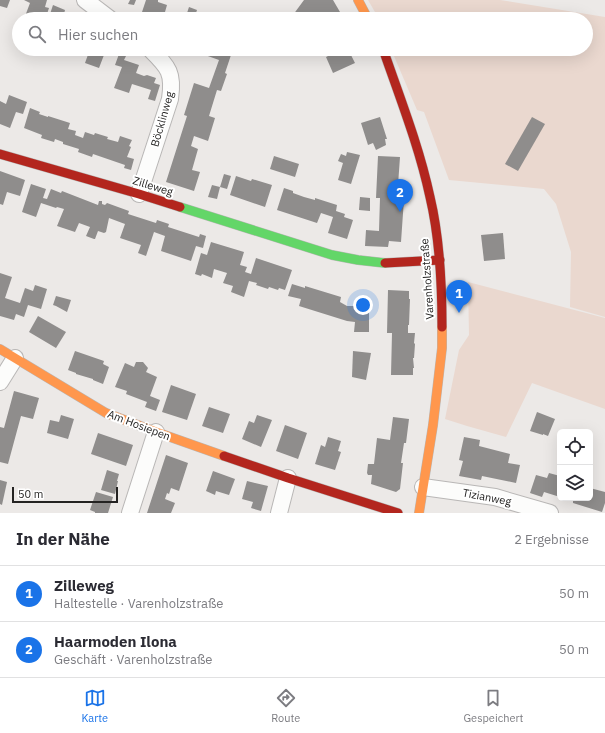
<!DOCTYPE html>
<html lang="de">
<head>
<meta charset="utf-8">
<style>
  body { margin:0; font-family:"IBM Plex Sans",sans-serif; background:#f2f2f3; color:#2b2b33 }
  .controls { position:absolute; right:12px; bottom:12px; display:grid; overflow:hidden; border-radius:6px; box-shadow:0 4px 16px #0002 }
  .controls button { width:36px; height:36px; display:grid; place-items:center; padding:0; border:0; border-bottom:1px solid #e1e1e2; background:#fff; color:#2b2b33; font:20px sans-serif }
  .scale { position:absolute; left:12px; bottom:10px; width:106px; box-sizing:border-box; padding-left:4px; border:2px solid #242322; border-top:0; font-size:11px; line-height:14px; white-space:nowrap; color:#242322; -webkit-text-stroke:3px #fff; paint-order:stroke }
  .you { position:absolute; left:363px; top:305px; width:14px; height:14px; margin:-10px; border:3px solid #fff; border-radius:50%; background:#1a73e8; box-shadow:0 0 0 6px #1a73e833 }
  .badge { display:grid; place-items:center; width:26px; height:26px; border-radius:50%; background:#1a73e8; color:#fff; font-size:13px; font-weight:700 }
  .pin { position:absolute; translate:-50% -33px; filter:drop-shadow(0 1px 2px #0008) }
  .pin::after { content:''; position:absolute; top:21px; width:14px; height:12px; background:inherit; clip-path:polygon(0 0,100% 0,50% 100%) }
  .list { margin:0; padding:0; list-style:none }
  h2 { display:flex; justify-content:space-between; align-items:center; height:52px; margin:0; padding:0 16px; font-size:17px }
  h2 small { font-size:13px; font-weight:400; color:#7c7c81 }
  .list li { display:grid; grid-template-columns:26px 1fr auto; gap:12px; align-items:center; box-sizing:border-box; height:56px; padding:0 16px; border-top:1px solid #e1e1e2 }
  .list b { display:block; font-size:15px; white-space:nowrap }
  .list p { margin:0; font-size:13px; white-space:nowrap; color:#7c7c81 }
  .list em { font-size:13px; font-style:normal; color:#7c7c81 }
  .icon { flex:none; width:22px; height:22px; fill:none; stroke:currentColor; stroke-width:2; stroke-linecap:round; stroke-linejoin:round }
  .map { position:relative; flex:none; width:605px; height:513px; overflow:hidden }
  .search { position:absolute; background:#fff; box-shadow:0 4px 16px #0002; left:12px; right:12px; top:12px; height:44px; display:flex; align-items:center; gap:10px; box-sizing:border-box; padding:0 14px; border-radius:22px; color:#7c7c81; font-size:15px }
  .sheet { height:164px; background:#fff }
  nav { display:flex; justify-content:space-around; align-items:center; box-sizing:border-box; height:56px; border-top:1px solid #e1e1e2; background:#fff; font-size:11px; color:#7c7c81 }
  nav a { display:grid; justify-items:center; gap:2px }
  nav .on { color:#1a73e8 }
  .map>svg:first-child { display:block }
  .green { fill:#ead8cf }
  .building { fill:#8f8d8c }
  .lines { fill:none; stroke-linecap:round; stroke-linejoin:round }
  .street-casing { stroke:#b9b7b6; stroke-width:18 }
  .fast-casing { stroke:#b9b7b6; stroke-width:10 }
  .slow-casing { stroke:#b9b7b6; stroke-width:10 }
  .jam-casing { stroke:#b9b7b6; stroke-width:10 }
  .street { stroke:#fcfcfb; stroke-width:16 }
  .fast { stroke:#63d668; stroke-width:9 }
  .slow { stroke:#ff974d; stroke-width:9 }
  .jam { stroke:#b3261e; stroke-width:9 }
  .labels { text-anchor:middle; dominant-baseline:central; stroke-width:4; stroke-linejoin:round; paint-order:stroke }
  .street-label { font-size:11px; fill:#242322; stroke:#fff }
</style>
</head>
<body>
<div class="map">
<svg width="605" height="513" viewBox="0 0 605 513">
  <rect width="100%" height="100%" fill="#ece9e7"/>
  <g class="green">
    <polygon points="368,0 500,0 605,17 605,317 570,307 571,252 556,204 544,189 449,180 424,112 417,110 391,49 586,49 586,19 379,19"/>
    <polygon points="468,282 605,318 605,409 532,383 506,437 467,426 445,419 459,350 469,335"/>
  </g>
  <g class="building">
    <polygon points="0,0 10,0 7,8 0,6"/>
    <polygon points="24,0 47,0 45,7 49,8 47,14 43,12 41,19 24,19 30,3"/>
    <polygon points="130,0 136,0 134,5 128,4"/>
    <polygon points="146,0 158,0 158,2 167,5 165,12 184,19 143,19 140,18"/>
    <polygon points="304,0 333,0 340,12 328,19 305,19 303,16 302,19 290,19"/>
    <polygon points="53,5 65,10 64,14 78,19 56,19 49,17"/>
    <polygon points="189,7 197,10 194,19 185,19"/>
    <polygon points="90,49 106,49 109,50 107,56 104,55 99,68 85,63"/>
    <polygon points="192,49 233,49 225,73 227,74 221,91 217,90 209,116 215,118 208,141 194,136 191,146 198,149 192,170 200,172 194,191 166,182 187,116 184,115 194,83 209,88 219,60 191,50"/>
    <polygon points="335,49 348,49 355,63 333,73 326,57 336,52"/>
    <polygon points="119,54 126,56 124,60 139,65 136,73 144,76 147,75 156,78 154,83 160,85 155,101 148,99 151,90 132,84 129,93 114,88 122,67 115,65"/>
    <polygon points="9,95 27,102 23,114 16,112 10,128 0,124 0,101 6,104"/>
    <polygon points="30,108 40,112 39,114 48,117 48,116 70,123 68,129 76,131 75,135 83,138 85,132 94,135 95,133 108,137 107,139 118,142 120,136 132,140 129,146 131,147 127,157 134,159 131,170 124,168 125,165 93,154 92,157 78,152 79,149 63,144 63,142 55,139 54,142 41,138 42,135 24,128"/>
    <polygon points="380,117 387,139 385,139 386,145 376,150 373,143 368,145 361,123"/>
    <polygon points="532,117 545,124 518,171 505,164"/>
    <polygon points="347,152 360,155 351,184 338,180 343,163 338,161 341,154 346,156"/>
    <polygon points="274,156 299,164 295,177 270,169"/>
    <polygon points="378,156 400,157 397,199 404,199 401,242 389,241 388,247 365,246 366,230 379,231 380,198 376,198"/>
    <polygon points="0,171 25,180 20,196 7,192 3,205 0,204"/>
    <polygon points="224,174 231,176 227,189 220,187"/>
    <polygon points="236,176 251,181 252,179 272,185 265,207 230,195"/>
    <polygon points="31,184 46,189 43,198 47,199 51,189 61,193 62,191 98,205 99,201 102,201 102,204 105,205 107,203 129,211 128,214 156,223 157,220 169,224 168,227 199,237 200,234 206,236 203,248 196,246 191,261 161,251 165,236 154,232 146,256 138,253 141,245 120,238 125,224 109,218 106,232 104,233 98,231 95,239 94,239 86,236 90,227 79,223 75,232 57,226 64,209 57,207 56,208 41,203 36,217 22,212"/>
    <polygon points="212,185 220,187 217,199 208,197"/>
    <polygon points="284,188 293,191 293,193 304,197 315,200 315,198 337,205 336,211 345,214 344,217 353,220 347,239 328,233 333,217 321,213 317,223 277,210"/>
    <polygon points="360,197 370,198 370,211 359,210"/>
    <polygon points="503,233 505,259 484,261 481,235"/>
    <polygon points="211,242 244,252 240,265 247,267 245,272 251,274 256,258 292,270 285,290 279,288 278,290 269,287 268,289 256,285 257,283 249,281 244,297 231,292 233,286 223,283 227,273 214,269 212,278 202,274 201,276 195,274 201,253 207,255"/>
    <polygon points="0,273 12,277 5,298 20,303 25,288 33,291 35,285 47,289 41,309 28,305 24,317 16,314 14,320 0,316"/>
    <polygon points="292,284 305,288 305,286 341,297 340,302 347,306 355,306 355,301 369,301 369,332 354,332 355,322 347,321 299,306 301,299 288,296"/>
    <polygon points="388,290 409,291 409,299 410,299 409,325 408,325 408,333 415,333 414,343 415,344 414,358 413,358 414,368 413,368 413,375 391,375 392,333 387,333"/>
    <polygon points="56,296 71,300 67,312 56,306 53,305"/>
    <polygon points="38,316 66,332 56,348 29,332"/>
    <polygon points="75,351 104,361 103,364 109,367 103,384 93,380 93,379 76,374 76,373 68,370"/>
    <polygon points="353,351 371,353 366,380 352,377"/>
    <polygon points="136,362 143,362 148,368 146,372 157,377 150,396 160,400 156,411 145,407 147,402 126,394 127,391 115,387 125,363 134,367"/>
    <polygon points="171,385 196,394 187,420 162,412"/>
    <polygon points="14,391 39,398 33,419 21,416 8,464 0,462 0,427 4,428"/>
    <polygon points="209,407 230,414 223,433 202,426"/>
    <polygon points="537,412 555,419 548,436 543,434 543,435 530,431"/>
    <polygon points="61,415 74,419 68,439 47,433 50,420 59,422"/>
    <polygon points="257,415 272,420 261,447 242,439 249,421 254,423"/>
    <polygon points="393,417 409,419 406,443 404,443 401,463 403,463 400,489 396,492 371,484 372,475 368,475 367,473 368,464 374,464 377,438 390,440"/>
    <polygon points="285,425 307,433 298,459 276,451"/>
    <polygon points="98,433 133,445 126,466 91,454"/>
    <polygon points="328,437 341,441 338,451 341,452 335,470 315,464 321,445 325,447"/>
    <polygon points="464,437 480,440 479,446 510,454 508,463 520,465 516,483 482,476 481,480 459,476 463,461 459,460"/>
    <polygon points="166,455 188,463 179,491 171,488 169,494 167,493 165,499 175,503 171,513 147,513"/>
    <polygon points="107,470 119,474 117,481 118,481 115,494 101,490"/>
    <polygon points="213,471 235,479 229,495 216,491 215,495 206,491"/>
    <polygon points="549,473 560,476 560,497 544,492 542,497 530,493 536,475 547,478"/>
    <polygon points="0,480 7,482 2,505 0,504"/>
    <polygon points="247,481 268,486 261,511 251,508 253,502 242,499"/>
    <polygon points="590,488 605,492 605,503 602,512 573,503 573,501 564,498 590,498"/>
    <polygon points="96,492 113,497 108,513 95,513 95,512 90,510"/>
  </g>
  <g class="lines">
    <defs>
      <g id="street">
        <polyline points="85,0 110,19"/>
        <path d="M 139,194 L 170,99 C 174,72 168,67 150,49"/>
        <polyline points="0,382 15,358"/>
        <polyline points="423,487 495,497 550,513"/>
        <polyline points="130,513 156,432"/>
        <polyline points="279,513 288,478"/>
      </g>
      <polyline id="fast" points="180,207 332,255 358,260 385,263"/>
      <g id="slow">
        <polyline points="358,0 368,19"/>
        <polyline points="0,349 106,413 156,432 224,456"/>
        <polyline points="419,513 433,425 442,348 442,327"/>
      </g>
      <g id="jam">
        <path d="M 383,49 C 400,98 419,146 430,197 C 440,239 442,283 442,327"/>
        <polyline points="0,154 139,194 180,207"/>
        <polyline points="385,263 440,260"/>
        <polyline points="224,456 288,478 398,513"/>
      </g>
    </defs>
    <use href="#street" class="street-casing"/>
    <use href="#fast" class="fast-casing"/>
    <use href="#slow" class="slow-casing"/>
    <use href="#jam" class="jam-casing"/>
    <use href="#street" class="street"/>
    <use href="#fast" class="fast"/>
    <use href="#slow" class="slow"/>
    <use href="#jam" class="jam"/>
  </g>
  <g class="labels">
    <g class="street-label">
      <text transform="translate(162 119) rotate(-74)">Böcklinweg</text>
      <text transform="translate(153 186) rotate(17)">Zilleweg</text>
      <text transform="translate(427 279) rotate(-94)">Varenholzstraße</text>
      <text transform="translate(139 425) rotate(21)">Am Hosiepen</text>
      <text transform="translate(487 497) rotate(11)">Tizianweg</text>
    </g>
  </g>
</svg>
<div class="controls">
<button><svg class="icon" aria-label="locate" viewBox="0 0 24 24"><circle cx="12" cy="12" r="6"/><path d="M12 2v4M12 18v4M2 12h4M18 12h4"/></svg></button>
<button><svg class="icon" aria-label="layers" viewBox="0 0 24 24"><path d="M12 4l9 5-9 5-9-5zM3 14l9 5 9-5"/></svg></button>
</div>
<div class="scale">50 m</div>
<div class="you"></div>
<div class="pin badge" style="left:459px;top:313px">1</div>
<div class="pin badge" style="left:400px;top:212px">2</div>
<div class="search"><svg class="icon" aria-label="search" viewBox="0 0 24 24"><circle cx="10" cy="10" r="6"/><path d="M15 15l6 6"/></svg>Hier suchen</div>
</div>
<section class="sheet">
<h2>In der Nähe<small>2 Ergebnisse</small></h2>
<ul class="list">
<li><span class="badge">1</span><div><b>Zilleweg</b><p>Haltestelle · Varenholzstraße</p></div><em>50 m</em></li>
<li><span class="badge">2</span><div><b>Haarmoden Ilona</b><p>Geschäft · Varenholzstraße</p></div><em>50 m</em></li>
</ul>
</section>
<nav>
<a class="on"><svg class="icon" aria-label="map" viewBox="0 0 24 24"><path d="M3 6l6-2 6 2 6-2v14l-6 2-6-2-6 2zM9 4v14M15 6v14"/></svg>Karte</a>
<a><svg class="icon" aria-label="directions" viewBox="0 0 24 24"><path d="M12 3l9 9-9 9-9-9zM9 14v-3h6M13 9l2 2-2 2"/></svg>Route</a>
<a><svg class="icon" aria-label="saved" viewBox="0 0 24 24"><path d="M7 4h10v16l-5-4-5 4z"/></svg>Gespeichert</a>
</nav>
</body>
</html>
